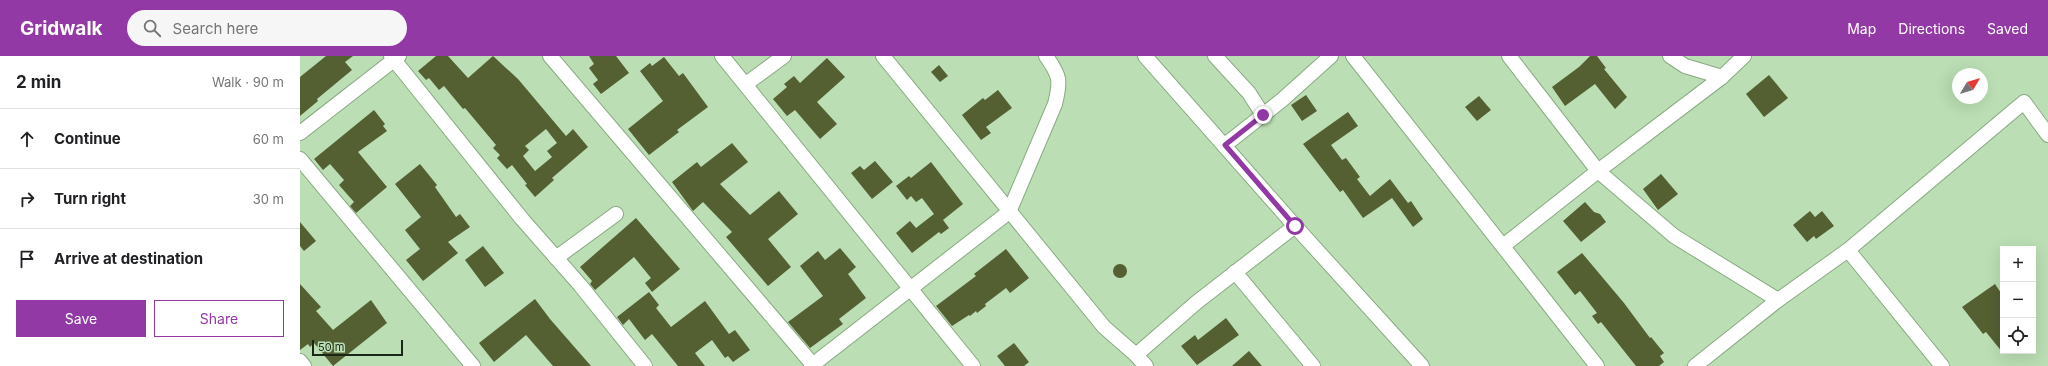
<!DOCTYPE html>
<html lang="en">
<head>
<meta charset="utf-8">
<style>
  body { margin:0; font-family:Inter,sans-serif; background:#f6f6f6; color:#202124 }
  .controls { position:absolute; right:12px; bottom:12px; display:grid; overflow:hidden; border-radius:0px; box-shadow:0 4px 16px #0002 }
  .controls button { width:36px; height:36px; display:grid; place-items:center; padding:0; border:0; border-bottom:1px solid #e0e0e0; background:#fff; color:#202124; font:20px sans-serif }
  .compass { position:absolute; left:1652px; top:12px; width:36px; height:36px; border-radius:50%; background:#fff; box-shadow:0 4px 16px #0002; rotate:52deg }
  .scale { position:absolute; left:12px; bottom:10px; width:91px; box-sizing:border-box; padding-left:4px; border:2px solid #1a2718; border-top:0; font-size:11px; line-height:14px; white-space:nowrap; color:#1a2718; -webkit-text-stroke:3px #bbdeb4; paint-order:stroke }
  .stop { position:absolute; width:12px; height:12px; margin:-9px; border:3px solid #9239a5; border-radius:50%; background:#fff }
  .stop.end { background:#9239a5; border-color:#fff; box-shadow:0 1px 4px #0008 }
  .list { margin:0; padding:0; list-style:none }
  h2 { display:flex; justify-content:space-between; align-items:center; height:52px; margin:0; padding:0 16px; font-size:17px }
  h2 small { font-size:13px; font-weight:400; color:#757577 }
  .list li { display:grid; grid-template-columns:26px 1fr auto; gap:12px; align-items:center; box-sizing:border-box; height:60px; padding:0 16px; border-top:1px solid #e0e0e0 }
  .list b { display:block; font-size:15px; white-space:nowrap }
  .list em { font-size:13px; font-style:normal; color:#757577 }
  .actions { display:flex; gap:8px; padding:12px 16px }
  .actions a { flex:1; padding:9px 0; border:1px solid #9239a5; border-radius:0px; text-align:center; font-size:14px; color:#9239a5 }
  .actions .main { background:#9239a5; color:#fff }
  .icon { flex:none; width:22px; height:22px; fill:none; stroke:currentColor; stroke-width:2; stroke-linecap:round; stroke-linejoin:round }
  .map { position:relative; flex:none; width:1748px; height:310px; overflow:hidden }
  header { display:flex; align-items:center; gap:24px; box-sizing:border-box; height:56px; padding:0 20px; background:#9239a5; color:#fff }
  header strong { font-size:19px }
  nav { display:flex; gap:22px; margin-inline-start:auto; font-size:14px }
  .search { width:280px; height:36px; background:#f6f6f6; display:flex; align-items:center; gap:10px; box-sizing:border-box; padding:0 14px; border-radius:22px; color:#757577; font-size:15px }
  main { display:flex }
  aside { flex:1; background:#fff }
  .map>svg:first-child { display:block }
  .building { fill:#545f32; fill-rule:evenodd }
  .lines { fill:none; stroke-linecap:round; stroke-linejoin:round }
  .minor-casing { stroke:#89aa82; stroke-width:16 }
  .minor { stroke:#fff; stroke-width:14 }
  .route { stroke:#9239a5; stroke-width:5 }
</style>
</head>
<body>
<header>
<strong>Gridwalk</strong>
<div class="search"><svg class="icon" aria-label="search" viewBox="0 0 24 24"><circle cx="10" cy="10" r="6"/><path d="M15 15l6 6"/></svg>Search here</div>
<nav><a>Map</a><a>Directions</a><a>Saved</a></nav>
</header>
<main>
<aside>
<h2>2 min<small>Walk · 90 m</small></h2>
<ul class="list">
<li><svg class="icon" aria-label="ahead" viewBox="0 0 24 24"><path d="M12 20V5M6 11l6-6 6 6"/></svg><div><b>Continue</b></div><em>60 m</em></li>
<li><svg class="icon" aria-label="right" viewBox="0 0 24 24"><path d="M7 20v-9h11M14 6l5 5-5 5"/></svg><div><b>Turn right</b></div><em>30 m</em></li>
<li><svg class="icon" aria-label="arrive" viewBox="0 0 24 24"><path d="M6 21V4h12l-3 4 3 4H6"/></svg><div><b>Arrive at destination</b></div></li>
</ul>
<div class="actions"><a class="main">Save</a><a>Share</a></div>
</aside>
<div class="map">
<svg width="1748" height="310" viewBox="0 0 1748 310">
  <rect width="100%" height="100%" fill="#bbdeb4"/>
  <g class="building">
    <polygon points="26,0 53,0 45,6 52,14 17,43 18,45 0,60 0,21"/>
    <path d="M 136,0 L 148,0 L 168,22 L 193,0 L 218,23 L 266,80 L 273,73 L 288,91 L 252,122 L 254,124 L 235,141 L 225,129 L 227,128 L 212,109 L 207,113 L 197,102 L 200,99 L 193,92 L 196,89 L 165,52 L 163,53 L 144,30 L 139,34 L 129,22 L 126,24 L 118,15 ZM 246,73 L 257,87 L 247,95 L 252,101 L 235,115 L 223,100 L 229,94 L 225,90 Z"/>
    <polygon points="289,0 316,0 329,17 301,38 293,28 298,24 289,12 294,8"/>
    <polygon points="1290,0 1297,0 1306,12 1304,13 1327,41 1315,53 1295,28 1265,50 1252,31 1279,11"/>
    <polygon points="364,1 379,20 383,17 408,51 377,74 379,76 349,99 328,73 363,45 340,15 350,7 352,10"/>
    <polygon points="527,2 545,21 517,46 537,68 520,83 495,54 487,60 473,43 487,31 484,28 494,20 500,27"/>
    <polygon points="639,9 648,20 640,26 631,16"/>
    <polygon points="1469,19 1488,42 1464,61 1446,38"/>
    <polygon points="698,34 712,52 686,71 691,77 681,84 662,59 683,42 685,44"/>
    <polygon points="1006,39 1017,55 1002,65 991,49"/>
    <polygon points="1179,40 1191,54 1177,65 1165,51"/>
    <polygon points="74,54 85,68 83,70 87,75 58,96 87,131 56,157 50,150 54,146 39,129 44,124 30,108 23,114 14,103"/>
    <polygon points="1048,56 1058,70 1031,89 1042,104 1046,102 1060,121 1057,123 1070,140 1090,123 1108,147 1111,145 1123,163 1113,171 1092,142 1063,162 1043,134 1040,136 1003,88"/>
    <polygon points="432,87 448,106 420,128 450,159 479,135 498,158 468,183 491,211 468,230 426,181 432,176 403,146 393,155 372,126 397,106 401,111"/>
    <polygon points="575,105 593,126 572,143 551,117 560,110 564,114"/>
    <polygon points="631,106 663,148 643,164 649,172 641,178 639,176 612,197 596,177 610,165 616,172 634,158 622,142 616,146 611,140 607,144 596,130 609,120 611,122"/>
    <polygon points="120,108 137,129 135,131 156,161 160,158 170,171 148,186 158,197 123,225 106,204 120,193 105,174 121,161 95,128"/>
    <polygon points="1361,118 1378,138 1358,154 1343,133"/>
    <polygon points="1285,146 1294,156 1300,158 1306,166 1281,186 1263,165"/>
    <polygon points="1510,155 1515,161 1522,155 1534,170 1516,183 1514,180 1507,186 1493,169"/>
    <polygon points="336,162 380,213 352,236 345,227 351,222 334,201 295,234 290,228 292,225 280,211"/>
    <polygon points="0,166 16,185 4,195 0,190"/>
    <polygon points="183,190 204,217 185,231 165,204"/>
    <polygon points="540,192 556,211 548,218 566,242 539,263 543,268 510,292 488,266 523,240 500,210 518,195 525,204"/>
    <polygon points="706,193 729,222 710,237 706,232 685,248 686,250 677,257 676,255 670,260 669,259 652,270 636,250 676,220 674,218"/>
    <polygon points="1282,197 1324,247 1350,282 1351,281 1364,297 1360,300 1364,306 1359,310 1336,310 1301,266 1298,268 1292,260 1297,257 1280,235 1275,239 1257,216"/>
    <circle cx="820" cy="215" r="7"/>
    <polygon points="0,228 21,251 16,255 33,274 71,244 87,267 33,310 14,287 10,291 8,288 0,294"/>
    <polygon points="1695,228 1703,240 1703,297 1686,276 1683,278 1662,251"/>
    <polygon points="349,236 359,249 356,252 371,271 405,245 429,278 435,274 450,294 433,306 428,300 425,302 412,284 395,297 405,310 378,310 352,278 345,284 329,263 323,269 317,261"/>
    <polygon points="235,243 250,263 291,310 253,310 226,279 194,306 179,287"/>
    <polygon points="926,262 939,279 897,309 881,290 895,279 898,284"/>
    <polygon points="714,287 729,306 724,310 705,310 697,300"/>
    <polygon points="949,295 962,310 932,310"/>
  </g>
  <g class="lines">
    <defs>
      <g id="minor">
        <polyline points="91,0 222,163 280,229 345,310"/>
        <polyline points="250,0 514,310"/>
        <polyline points="422,0 673,310"/>
        <polyline points="583,0 804,271 836,299 897,246 995,170"/>
        <polyline points="845,0 995,170 1122,310"/>
        <polyline points="915,0 949,37 963,59"/>
        <polyline points="1053,0 1297,310"/>
        <polyline points="1209,0 1298,115 1374,180 1478,244"/>
        <polyline points="1370,0 1385,10 1422,21"/>
        <polyline points="446,28 484,0"/>
        <polyline points="0,77 99,0"/>
        <polyline points="925,89 982,44 1031,0"/>
        <polyline points="0,103 173,310"/>
        <polyline points="1203,190 1298,115 1422,21 1444,0"/>
        <polyline points="1548,194 1642,310"/>
        <polyline points="256,202 316,158"/>
        <polyline points="935,216 1013,310"/>
        <polyline points="836,299 846,310"/>
        <polyline points="0,305 4,310"/>
        <path d="M 511,310 L 709,156 L 755,48 C 761,24 760,20 746,0"/>
        <polyline points="1395,310 1478,244 1548,194 1724,46 1748,79"/>
      </g>
    </defs>
    <use href="#minor" class="minor-casing"/>
    <use href="#minor" class="minor"/>
  </g>
  <g class="lines">
    <polyline class="route" points="963,59 925,89 995,170"/>
  </g>
</svg>
<div class="controls">
<button>+</button>
<button>−</button>
<button><svg class="icon" aria-label="locate" viewBox="0 0 24 24"><circle cx="12" cy="12" r="6"/><path d="M12 2v4M12 18v4M2 12h4M18 12h4"/></svg></button>
</div>
<svg class="compass" viewBox="-18 -18 36 36"><path d="M0-13l5 13h-10z" fill="#e53935"/><path d="M0 13l5-13h-10z" fill="#757577"/></svg>
<div class="scale">50 m</div>
<div class="stop" style="left:995px;top:170px"></div>
<div class="stop end" style="left:963px;top:59px"></div>
</div>
</main>
</body>
</html>
